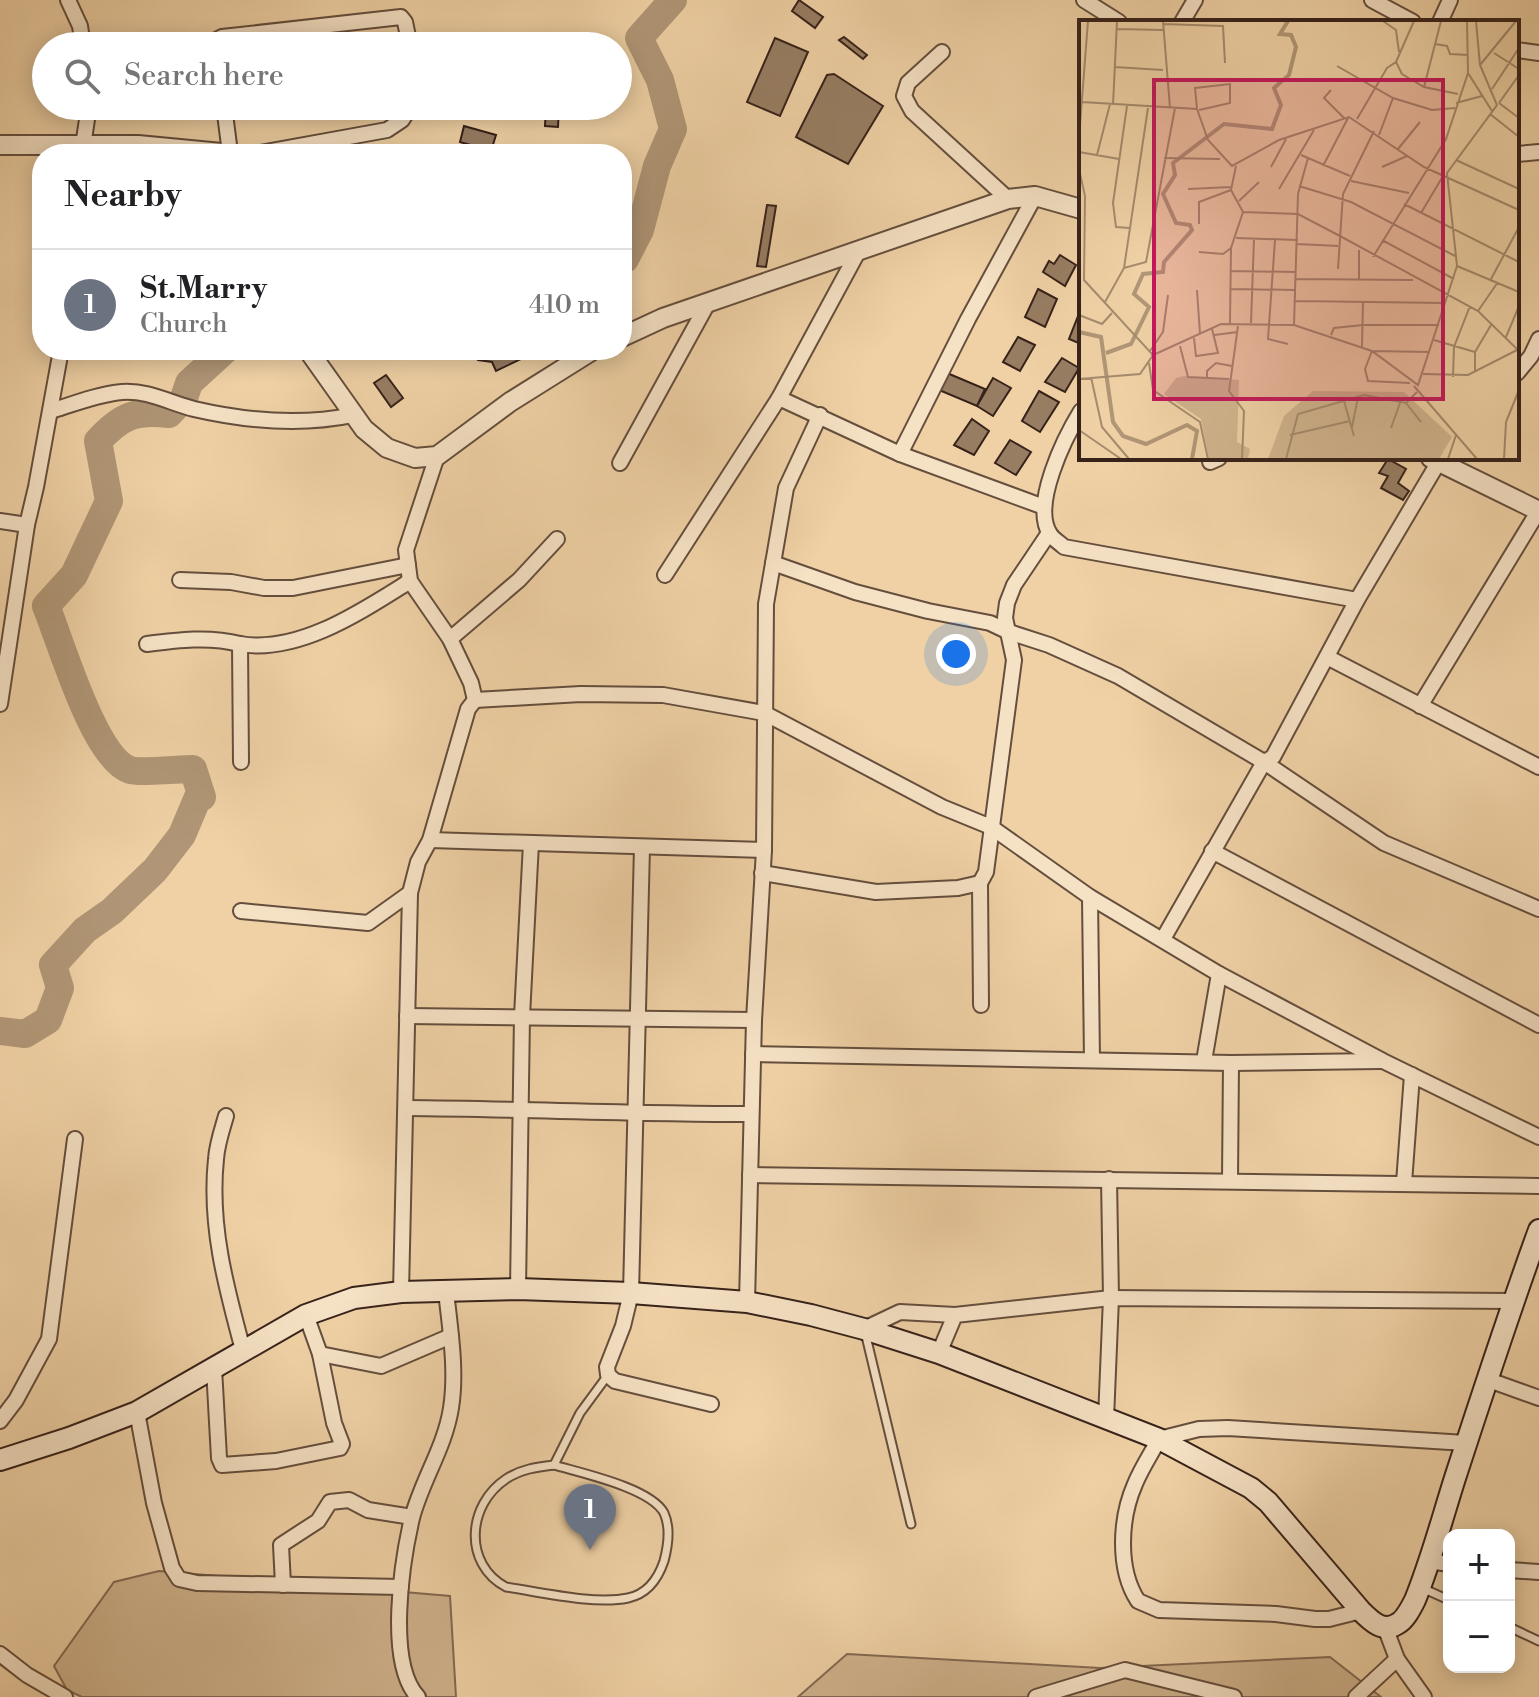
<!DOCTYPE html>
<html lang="en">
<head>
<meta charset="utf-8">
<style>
  body { margin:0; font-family:"Libre Bodoni",serif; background:#f2f2f2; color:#202124 }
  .controls { position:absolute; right:24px; bottom:24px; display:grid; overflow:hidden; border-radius:16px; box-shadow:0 4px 20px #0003 }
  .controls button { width:72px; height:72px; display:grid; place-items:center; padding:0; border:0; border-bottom:2px solid #e0e0e0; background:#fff; color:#202124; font:40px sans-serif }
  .you { position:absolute; left:956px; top:654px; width:28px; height:28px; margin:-20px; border:6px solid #fff; border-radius:50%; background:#1a73e8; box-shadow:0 0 0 12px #1a73e833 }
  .badge { display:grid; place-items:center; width:52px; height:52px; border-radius:50%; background:#2563eb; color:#fff; font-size:26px; font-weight:700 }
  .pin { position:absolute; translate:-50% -66px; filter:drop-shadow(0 2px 4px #0008) }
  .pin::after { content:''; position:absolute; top:42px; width:28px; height:24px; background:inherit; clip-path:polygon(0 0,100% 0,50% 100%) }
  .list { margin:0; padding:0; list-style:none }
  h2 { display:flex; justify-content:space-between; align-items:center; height:104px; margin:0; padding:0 32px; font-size:34px }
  h2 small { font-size:26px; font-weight:400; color:#757577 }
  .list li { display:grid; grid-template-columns:52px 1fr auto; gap:24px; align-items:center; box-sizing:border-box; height:112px; padding:0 32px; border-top:2px solid #e0e0e0 }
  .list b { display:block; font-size:30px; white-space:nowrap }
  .list p { margin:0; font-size:26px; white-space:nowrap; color:#757577 }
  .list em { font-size:26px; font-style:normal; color:#757577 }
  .icon { flex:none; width:44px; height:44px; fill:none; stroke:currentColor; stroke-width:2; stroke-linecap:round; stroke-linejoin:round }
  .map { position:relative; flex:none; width:1539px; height:1697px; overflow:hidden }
  .search { position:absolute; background:#fff; box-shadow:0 4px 20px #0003; left:32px; top:32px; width:600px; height:88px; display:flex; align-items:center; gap:20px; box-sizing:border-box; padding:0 28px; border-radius:44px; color:#757577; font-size:30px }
  .panel { position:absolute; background:#fff; box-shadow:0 4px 20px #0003; left:32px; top:144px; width:600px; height:216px; border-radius:32px }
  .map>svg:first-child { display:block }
  .green { fill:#d0b38d; stroke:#846a54; stroke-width:2 }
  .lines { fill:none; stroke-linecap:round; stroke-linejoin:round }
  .river { stroke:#b09676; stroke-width:28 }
  .building { fill:#977d62; stroke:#37221a; stroke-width:2 }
  .service-casing { stroke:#654e3d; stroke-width:11 }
  .minor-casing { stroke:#654e3d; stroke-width:18 }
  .tertiary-casing { stroke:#654e3d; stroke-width:22 }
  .secondary-casing { stroke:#37221a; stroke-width:24 }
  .service { stroke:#f5e1c4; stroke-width:7 }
  .minor { stroke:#f5e1c4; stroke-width:14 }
  .tertiary { stroke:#f5e1c4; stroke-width:18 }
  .secondary { stroke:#f5e1c4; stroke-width:20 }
  .inset-river { fill:none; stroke:#b09676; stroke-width:4 }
  .inset-road { fill:none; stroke:#a58b6d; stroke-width:2 }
  .view { fill:#c2185b; fill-opacity:0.15; stroke:#c2185b; stroke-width:4 }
  .inset-edge { fill:none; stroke:#37221a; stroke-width:4 }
</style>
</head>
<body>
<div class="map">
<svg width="1539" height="1697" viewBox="0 0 1539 1697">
  <rect width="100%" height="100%" fill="#efd1a5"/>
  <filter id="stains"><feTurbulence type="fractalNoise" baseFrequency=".0025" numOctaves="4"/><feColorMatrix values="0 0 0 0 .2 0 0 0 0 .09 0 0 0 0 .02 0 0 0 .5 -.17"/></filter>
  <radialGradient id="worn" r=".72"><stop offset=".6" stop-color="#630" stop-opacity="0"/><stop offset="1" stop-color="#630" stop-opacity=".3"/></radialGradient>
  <g class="green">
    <polygon points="159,1571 450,1596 456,1697 82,1697 67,1690 54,1666 114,1582"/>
    <polygon points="847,1654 1100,1668 1330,1657 1381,1697 798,1697"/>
  </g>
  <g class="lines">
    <g class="river">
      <polyline points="622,260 625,259 640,230 657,166 673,129 660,80 639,38 673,0"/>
      <path d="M 0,1031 L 25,1034 L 48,1020 L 60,988 L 53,965 L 85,930 L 112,911 L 155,870 L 182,835 L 198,797 L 202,797 L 193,769 C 180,769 139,773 130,770 C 94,758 61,642 46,606 L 74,575 L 109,501 L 98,441 C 121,416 135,410 169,414 L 184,398 L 189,383 L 225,350"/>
    </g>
  </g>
  <g class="building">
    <polygon points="799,0 823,17 815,28 792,11"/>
    <polygon points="844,37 867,55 863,59 839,40"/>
    <polygon points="775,38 808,52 780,116 747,102"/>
    <polygon points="834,74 883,106 848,164 796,137 827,75"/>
    <polygon points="546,106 559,106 558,127 545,126"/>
    <polygon points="464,126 496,135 491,151 460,142"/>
    <polygon points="767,205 776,206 766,267 757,266"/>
    <polygon points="1060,255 1076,265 1065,286 1043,272 1049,261 1054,264"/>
    <polygon points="1038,289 1057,299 1045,327 1025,317"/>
    <polygon points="1080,311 1081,312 1081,344 1069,339"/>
    <polygon points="1018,337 1035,345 1020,371 1003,362"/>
    <polygon points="468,350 528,350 523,358 496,371 492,362 478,360"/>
    <polygon points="1062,358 1079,368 1065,392 1045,382"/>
    <polygon points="947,373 985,389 977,406 939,390"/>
    <polygon points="386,375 403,398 391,407 374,383"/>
    <polygon points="993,378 1011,388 993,416 977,406"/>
    <polygon points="1039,391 1059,402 1040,432 1022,421"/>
    <polygon points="972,419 989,431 974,455 954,445"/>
    <polygon points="1010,440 1031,452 1016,475 995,463"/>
    <polygon points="1388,459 1406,469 1398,483 1409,491 1403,500 1381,488 1388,476 1379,473"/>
  </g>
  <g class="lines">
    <defs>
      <g id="service">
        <polyline points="865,1332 911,1524"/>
        <path d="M 554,1465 C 581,1473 651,1488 664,1513 C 671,1528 668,1546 664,1561 C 658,1579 647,1594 628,1598 C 595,1605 540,1592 506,1587 C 463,1564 467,1505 506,1479 C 521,1469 537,1467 554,1465 Z"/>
        <polyline points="554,1465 580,1413 608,1375"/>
        <polyline points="1422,1588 1449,1600"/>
        <polyline points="1509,1627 1539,1641"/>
      </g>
      <g id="minor">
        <polyline points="68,0 80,26 83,46"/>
        <polyline points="1084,0 1119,22"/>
        <polyline points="1372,0 1413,22"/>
        <polyline points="1182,22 1195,0"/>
        <polyline points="1440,22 1450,0"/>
        <polyline points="217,46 218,39 222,37 401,17 405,22 410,46"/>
        <polyline points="1517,50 1539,53"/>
        <polyline points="942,52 908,83 904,96 912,111 1008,199"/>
        <polyline points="224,106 230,153"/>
        <polyline points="83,146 89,106"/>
        <polyline points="255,154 387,130 402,120 411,106"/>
        <polyline points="1517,154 1539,152"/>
        <polyline points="1517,373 1531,356 1539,339"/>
        <polyline points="779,398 900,454 1044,507"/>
        <path d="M 51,411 C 73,404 99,394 122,392 C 148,390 170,403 194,409 C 246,421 300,426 353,415"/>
        <path d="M 1081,411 C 1065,437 1031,505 1050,534 C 1053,539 1060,543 1064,547 L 1357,600"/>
        <polyline points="900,454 968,319 1035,196"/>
        <polyline points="437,456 406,550 410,581 450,639 471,683 475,700 581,694 663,695 764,713 942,807 991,827 1090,897 1219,974 1383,1061 1539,1137"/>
        <polyline points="1210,462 1219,458"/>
        <polyline points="620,463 708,303"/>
        <polyline points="0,521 27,525"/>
        <polyline points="773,563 855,592 928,611 990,623 1009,632 1049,645 1118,676 1264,762 1384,843 1539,909"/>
        <polyline points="665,575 779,398 859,250"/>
        <polyline points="180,580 231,582 264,588 293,588 408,565"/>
        <polyline points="450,639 519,580 557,539"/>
        <path d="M 147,644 C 178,640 209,636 240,644"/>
        <polyline points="1327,657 1539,767"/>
        <polyline points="0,704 27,525 36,487 61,350"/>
        <polyline points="1420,706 1539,510"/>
        <path d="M 241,762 L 240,644 C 299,654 362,611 410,581"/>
        <polyline points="430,840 764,850"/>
        <polyline points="642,847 631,1293 623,1326 607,1367 608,1375 615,1381 711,1404"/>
        <polyline points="1212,851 1539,1025"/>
        <polyline points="762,873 876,892 958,888 980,883"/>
        <polyline points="1090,897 1092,1060"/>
        <polyline points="241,911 368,923 410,893"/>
        <polyline points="1163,939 1264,762 1273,757 1357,600 1438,463 1444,458"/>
        <polyline points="981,1005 980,883 986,872 1014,660 1005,618 1007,603 1014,585 1049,533"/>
        <polyline points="407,1016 754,1020"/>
        <polyline points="753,1054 1231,1063 1380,1061"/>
        <polyline points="1204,1061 1219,974"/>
        <path d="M 406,1108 C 521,1109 636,1114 751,1114"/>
        <path d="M 226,1116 C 222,1130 217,1144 216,1159 C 209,1225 226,1287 243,1350"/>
        <polyline points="750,1175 1539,1186"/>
        <polyline points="1230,1180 1231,1063"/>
        <polyline points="1404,1183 1412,1075"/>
        <polyline points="518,1289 522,1016 531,843"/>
        <polyline points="401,1292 410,893 418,862 430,840 468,709 475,700"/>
        <polyline points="747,1302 754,1020 764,850 766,604 786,488 820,415"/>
        <polyline points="864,1329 900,1312 955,1315"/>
        <polyline points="939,1353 955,1315 1111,1298 1513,1301"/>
        <polyline points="320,1354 381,1366 451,1336"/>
        <polyline points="214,1368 219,1458 222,1465 276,1461 340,1448 342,1444 334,1423 320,1354 306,1315"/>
        <polyline points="1486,1379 1539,1398"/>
        <polyline points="137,1412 154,1503 172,1568 179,1579 197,1583 401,1587"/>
        <polyline points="1106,1419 1111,1298 1109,1179"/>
        <polyline points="0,1421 16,1400 49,1339 75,1139"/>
        <polyline points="1429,1561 1449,1564"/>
        <polyline points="1509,1570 1539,1572"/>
        <polyline points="283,1585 281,1545 318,1521 330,1502 349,1500 368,1510 412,1517"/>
        <path d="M 1361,1611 L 1329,1619 L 1315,1619 L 1276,1614 L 1159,1610 L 1138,1601 C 1117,1569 1120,1518 1135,1484 C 1141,1469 1151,1454 1159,1439 L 1199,1429 L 1228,1428 L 1466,1443"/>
        <polyline points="1385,1627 1397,1659 1424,1697"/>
        <polyline points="0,1654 27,1675 65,1697"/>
        <path d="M 418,1697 C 386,1663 402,1561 412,1518 C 422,1480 445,1447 451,1408 C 457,1370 450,1329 446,1291"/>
        <polyline points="1036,1697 1125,1670 1234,1697"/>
        <polyline points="1356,1697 1397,1659"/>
      </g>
      <g id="tertiary">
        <polyline points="0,145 138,145 232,154"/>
        <polyline points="622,337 663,318 1008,199 1035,196 1081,209"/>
        <polyline points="308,350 364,429 387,448 415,458 437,456 510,402 593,350"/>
        <polyline points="1431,458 1539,511"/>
      </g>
      <path id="secondary" d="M 0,1460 L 69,1438 L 137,1412 L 306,1315 L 354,1298 L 401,1292 L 518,1289 L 631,1293 L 747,1302 L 811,1315 L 864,1329 L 939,1353 L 1159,1439 L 1251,1488 L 1268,1502 L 1361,1611 C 1371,1621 1383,1633 1397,1624 C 1405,1620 1411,1608 1415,1600 C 1431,1561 1442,1519 1455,1478 C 1482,1395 1509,1312 1539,1230"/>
    </defs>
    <use href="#service" class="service-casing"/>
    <use href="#minor" class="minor-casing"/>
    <use href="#tertiary" class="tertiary-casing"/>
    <use href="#secondary" class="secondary-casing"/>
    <use href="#service" class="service"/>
    <use href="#minor" class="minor"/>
    <use href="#tertiary" class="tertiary"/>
    <use href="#secondary" class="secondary"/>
  </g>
  <g transform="translate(1079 20)">
    <rect width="440" height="440" fill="#efd1a5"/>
    <path d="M 105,356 L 160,360 L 158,422 L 171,429 L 169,439 L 130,439 L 122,399 L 85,374 L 97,358 ZM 234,371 L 325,372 L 373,417 L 360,439 L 189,439 L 205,396 Z" fill="#d0b38d"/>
    <path class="inset-river" d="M 0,312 L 22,317 L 34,402 L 44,416 L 67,424 L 108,405 L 118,411 L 113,439M 27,333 L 52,324 L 70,287 L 55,274 L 64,254 L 84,252 L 85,242 L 113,210 L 111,205 L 97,203 L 84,174 L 96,155 L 94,143 L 145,104 L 193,109 L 202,85 L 195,68 L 210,55 L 217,27 L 212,15 L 201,14 L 209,1"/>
    <path class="inset-road" d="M 84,1 L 91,88M 304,1 L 317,10 L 320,32M 84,4 L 144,6 L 146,43M 38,9 L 84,10M 356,24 L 368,26 L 371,34 L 389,35M 415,33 L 440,49M 317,42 L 323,54 L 345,67 L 379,74M 401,45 L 437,1M 258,46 L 314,78 L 353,90 L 376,88M 36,47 L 84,50M 389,53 L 413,91M 345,67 L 362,1M 413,69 L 440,28M 252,70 L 245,78 L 265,98M 3,82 L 118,89 L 129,120 L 153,146 L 200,120 L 270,97 L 345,147 L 440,190M 377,83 L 403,76M 420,83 L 440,55M 420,83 L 440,98M 34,85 L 38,1M 48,86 L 34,183 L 37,207 L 51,208M 118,89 L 116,68 L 151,64 L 151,83 L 120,90M 411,94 L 440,117M 278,99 L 308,48 L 317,42 L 335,1M 300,115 L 314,78M 0,118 L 9,1M 319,129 L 341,102M 0,132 L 40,139M 18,135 L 31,84M 222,135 L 271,156M 85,138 L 141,139M 377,140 L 440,169M 157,146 L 152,170 L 164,192 L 219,194 L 261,216 L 399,291 L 440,331M 244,146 L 269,98M 192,147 L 207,119M 303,147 L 328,136M 0,149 L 6,176 L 5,260 L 74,335 L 61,354 L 0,359M 272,161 L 330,173M 220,166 L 272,182 L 376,236M 109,169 L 152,167M 200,169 L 235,110M 160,181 L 180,162M 325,184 L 440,242M 342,193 L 364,156M 120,204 L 120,182 L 152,170M 157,218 L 219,220M 196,220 L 189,319 L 209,324M 303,220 L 375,259M 218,224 L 259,226M 280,230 L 280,260M 120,232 L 144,234 L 152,228M 294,237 L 367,119 L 389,53 L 388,1M 378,246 L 440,272M 45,248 L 67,242 L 96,88M 259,249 L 264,174 L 295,111M 152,251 L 217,252M 217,259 L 334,260M 412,259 L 440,207M 151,269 L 216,270M 118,270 L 121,314M 216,281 L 366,283M 26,282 L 45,248 L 69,88M 399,291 L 419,262M 0,295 L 23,304 L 33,293M 151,303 L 152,228 L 164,192M 172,303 L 175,219M 215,305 L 219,174 L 229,138M 159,306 L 150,371 L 165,391 L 163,439M 135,315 L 159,312M 252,315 L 255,308 L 284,305 L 360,305M 427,317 L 440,286M 115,318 L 117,336 L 139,333 L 133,309M 355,320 L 396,332M 101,326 L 109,357 L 150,359M 283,327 L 284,282M 71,331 L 84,312 L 89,275M 72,336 L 142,304 L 215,305 L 293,331 L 339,365 L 378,246 L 368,153 L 418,85 L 401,45 L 397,1M 70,343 L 74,370 L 121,402 L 129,439M 396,353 L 396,332 L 412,305M 344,354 L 389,355 L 438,330M 12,357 L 23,407 L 50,439M 374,357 L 375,327 L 391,286M 128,358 L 128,351 L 137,343 L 153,346M 331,363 L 289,361 L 286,349 L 293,331 L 351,332M 335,366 L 398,439M 265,381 L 275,416M 327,383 L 342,402M 273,407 L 279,377M 312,408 L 321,383M 0,410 L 42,439M 211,415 L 271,401M 207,439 L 219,394 L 285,375 L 327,383 L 338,372M 369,439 L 377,415M 425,439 L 427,402 L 440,370"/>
    <path class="view" d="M 75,60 L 364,60 L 364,379 L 75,379 Z"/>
    <rect width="440" height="440" class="inset-edge"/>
  </g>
  <rect width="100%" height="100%" filter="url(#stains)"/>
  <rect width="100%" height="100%" fill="url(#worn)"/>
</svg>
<div class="controls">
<button>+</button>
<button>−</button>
</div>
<div class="you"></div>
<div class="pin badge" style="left:590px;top:1550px;background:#6b7280">1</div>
<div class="search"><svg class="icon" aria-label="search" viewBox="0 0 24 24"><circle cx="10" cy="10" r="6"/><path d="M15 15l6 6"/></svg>Search here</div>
<section class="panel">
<h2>Nearby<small></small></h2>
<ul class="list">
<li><span class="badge" style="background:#6b7280">1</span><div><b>St.Marry</b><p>Church</p></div><em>410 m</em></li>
</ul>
</section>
</div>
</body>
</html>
